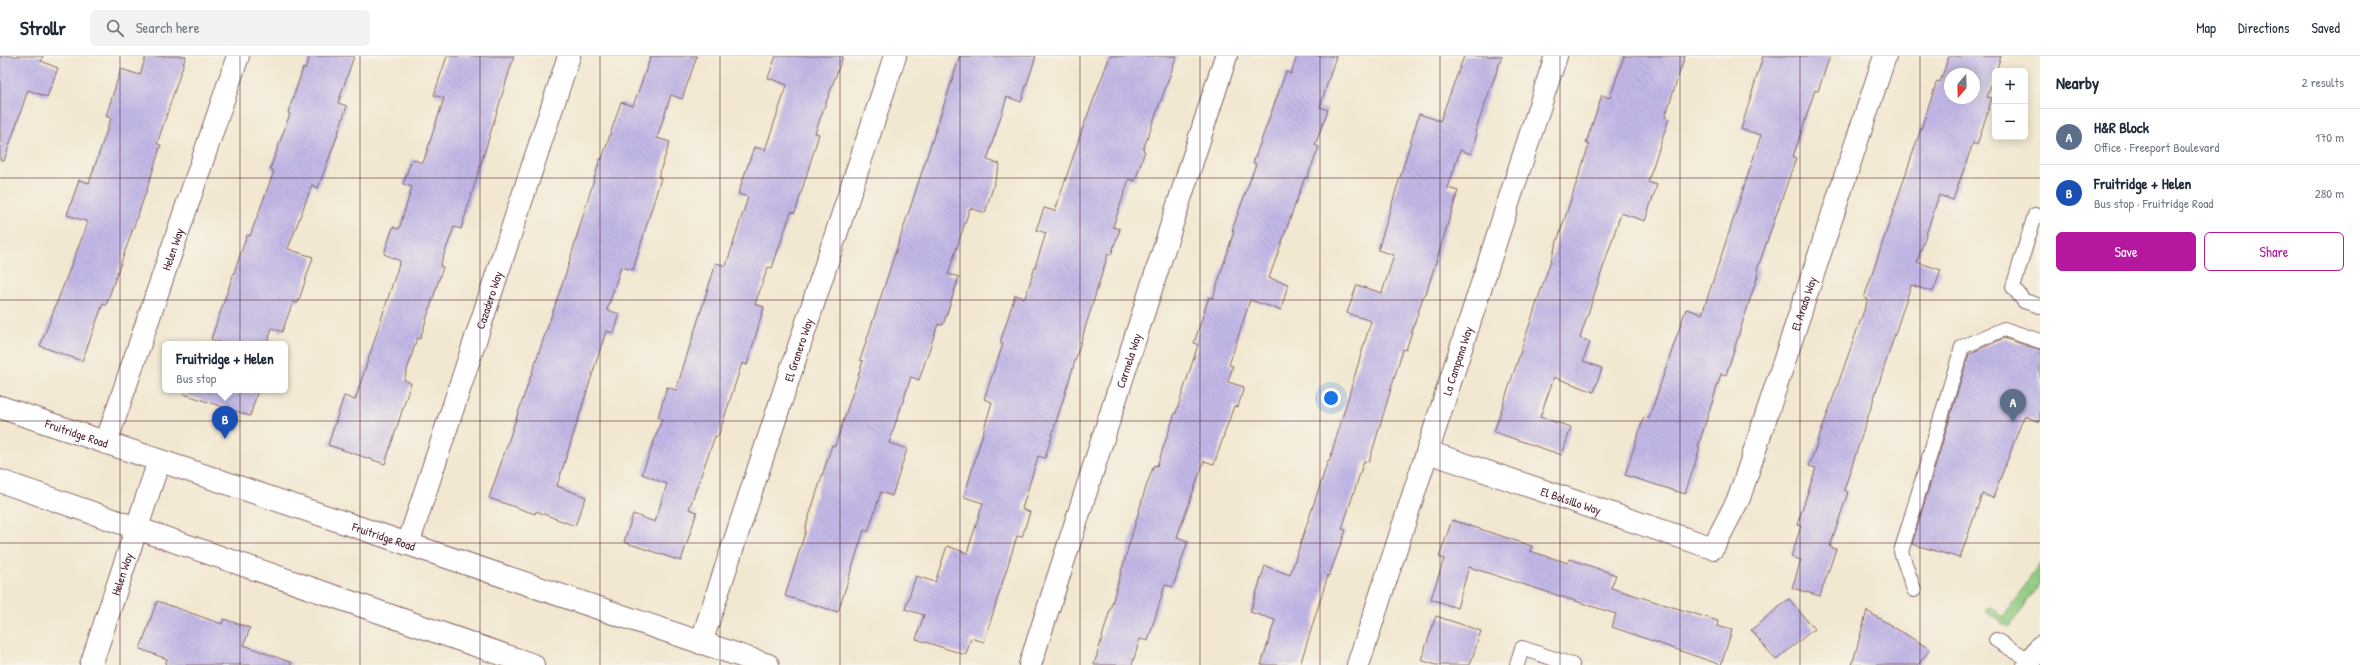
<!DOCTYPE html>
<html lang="en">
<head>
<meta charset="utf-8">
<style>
  body { margin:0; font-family:"Patrick Hand",sans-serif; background:#f2f2f3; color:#1f2937 }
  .controls { position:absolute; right:12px; top:12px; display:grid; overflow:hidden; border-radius:6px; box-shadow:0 2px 10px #0003 }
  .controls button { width:36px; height:36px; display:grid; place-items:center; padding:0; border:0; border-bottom:1px solid #e0e1e3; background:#fff; color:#1f2937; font:20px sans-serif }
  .compass { position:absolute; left:1944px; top:12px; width:36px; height:36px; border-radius:50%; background:#fff; box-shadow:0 2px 10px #0003; rotate:199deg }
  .you { position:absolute; left:1331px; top:342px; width:14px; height:14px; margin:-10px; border:3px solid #fff; border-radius:50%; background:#1a73e8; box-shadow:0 0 0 6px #1a73e833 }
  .badge { display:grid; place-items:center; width:26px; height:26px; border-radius:50%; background:#b5179e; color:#fff; font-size:13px; font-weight:700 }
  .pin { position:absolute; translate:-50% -33px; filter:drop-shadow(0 1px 2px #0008) }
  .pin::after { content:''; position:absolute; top:21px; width:14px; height:12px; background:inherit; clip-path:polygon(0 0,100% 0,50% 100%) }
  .popup { position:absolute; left:162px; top:285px; width:126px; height:52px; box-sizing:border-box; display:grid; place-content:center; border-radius:6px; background:#fff; filter:drop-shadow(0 1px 3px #0005); font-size:13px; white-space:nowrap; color:#747a83 }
  .popup b { font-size:15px; color:#1f2937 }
  .popup::after { content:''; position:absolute; left:50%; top:100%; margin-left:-8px; border:8px solid transparent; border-top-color:#fff }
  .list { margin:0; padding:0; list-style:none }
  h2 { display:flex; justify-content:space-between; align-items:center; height:52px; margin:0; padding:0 16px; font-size:17px }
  h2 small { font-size:13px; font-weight:400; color:#747a83 }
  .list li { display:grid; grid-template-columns:26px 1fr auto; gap:12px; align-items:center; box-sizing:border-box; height:56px; padding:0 16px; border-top:1px solid #e0e1e3 }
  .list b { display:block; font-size:15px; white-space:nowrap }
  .list p { margin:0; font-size:13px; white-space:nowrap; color:#747a83 }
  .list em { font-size:13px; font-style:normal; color:#747a83 }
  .actions { display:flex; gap:8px; padding:12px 16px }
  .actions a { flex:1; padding:9px 0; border:1px solid #b5179e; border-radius:6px; text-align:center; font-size:14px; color:#b5179e }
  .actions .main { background:#b5179e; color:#fff }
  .icon { flex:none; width:22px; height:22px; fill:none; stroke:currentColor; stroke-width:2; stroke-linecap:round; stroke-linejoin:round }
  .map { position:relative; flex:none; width:2040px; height:609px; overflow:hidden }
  header { display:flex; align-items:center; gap:24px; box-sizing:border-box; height:56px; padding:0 20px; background:#fff; border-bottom:1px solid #e0e1e3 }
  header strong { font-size:19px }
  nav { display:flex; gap:22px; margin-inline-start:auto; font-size:14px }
  .search { width:280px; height:36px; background:#f2f2f3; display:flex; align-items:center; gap:10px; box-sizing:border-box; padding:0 14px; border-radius:6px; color:#747a83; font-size:15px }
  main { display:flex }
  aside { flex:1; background:#fff }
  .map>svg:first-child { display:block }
  .grass { fill:#8fcb80; stroke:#6c7556 }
  .building { fill:url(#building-back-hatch); fill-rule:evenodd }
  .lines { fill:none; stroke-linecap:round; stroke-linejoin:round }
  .service-casing { stroke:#856565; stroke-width:16 }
  .minor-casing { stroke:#856565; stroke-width:24 }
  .secondary-casing { stroke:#856565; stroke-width:24 }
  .primary-casing { stroke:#856565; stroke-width:24 }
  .service { stroke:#fff; stroke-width:14 }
  .minor { stroke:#fff; stroke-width:22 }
  .secondary { stroke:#fff; stroke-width:22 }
  .primary { stroke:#fff; stroke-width:22 }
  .grid { fill:none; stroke:#4a1f2b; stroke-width:1; stroke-opacity:0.55 }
  .labels { text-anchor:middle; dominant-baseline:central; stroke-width:4; stroke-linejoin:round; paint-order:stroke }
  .street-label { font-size:12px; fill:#4a1f2b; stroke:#f7f3e8 }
</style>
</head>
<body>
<header>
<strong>Strollr</strong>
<div class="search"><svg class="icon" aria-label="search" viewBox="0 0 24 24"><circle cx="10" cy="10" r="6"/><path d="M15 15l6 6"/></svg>Search here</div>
<nav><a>Map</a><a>Directions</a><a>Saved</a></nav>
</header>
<main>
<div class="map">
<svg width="2040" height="609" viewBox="0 0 2040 609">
  <defs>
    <pattern id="building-back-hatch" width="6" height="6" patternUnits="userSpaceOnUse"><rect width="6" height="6" fill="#c2b8e7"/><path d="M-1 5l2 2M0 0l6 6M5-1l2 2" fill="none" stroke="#a89ec6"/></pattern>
  </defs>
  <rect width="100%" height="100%" fill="#f7f3e8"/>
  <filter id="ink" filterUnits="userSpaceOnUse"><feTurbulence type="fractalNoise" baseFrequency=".025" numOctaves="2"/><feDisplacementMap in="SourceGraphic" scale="8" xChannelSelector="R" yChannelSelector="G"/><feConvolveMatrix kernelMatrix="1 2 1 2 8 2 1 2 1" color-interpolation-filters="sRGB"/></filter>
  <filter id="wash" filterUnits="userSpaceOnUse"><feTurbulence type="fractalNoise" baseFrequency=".012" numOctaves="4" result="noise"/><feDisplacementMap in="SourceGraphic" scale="16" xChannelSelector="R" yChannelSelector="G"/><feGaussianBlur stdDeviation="0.9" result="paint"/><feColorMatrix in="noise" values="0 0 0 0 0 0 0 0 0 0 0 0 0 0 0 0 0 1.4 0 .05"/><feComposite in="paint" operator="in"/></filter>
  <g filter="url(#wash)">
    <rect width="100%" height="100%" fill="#f2e7d0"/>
    <polygon class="grass" points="2040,507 2040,526 2011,570 2007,570 1986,556 1986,553 1990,551 2004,561"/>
    <g id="blocks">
      <g class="building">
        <polygon points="0,0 43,0 41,5 58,12 47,41 28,34 4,105 0,104"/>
        <polygon points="146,0 186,0 157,88 161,89 146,136 106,249 103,248 82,305 40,290 88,166 67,159 79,124 89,127 111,62 106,60 121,13 140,19"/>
        <polygon points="310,0 354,0 338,47 347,50 334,89 318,132 312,129 288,193 313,201 298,247 293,246 282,276 272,272 267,288 224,288 211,283 247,179 250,180 274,115 270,113 290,58 288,57 303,12 305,13"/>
        <polygon points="447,0 514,0 461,173 454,171 440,210 443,211 420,283 417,282 404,324 411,327 385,408 328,389 344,340 355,344 400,205 384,198 393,171 399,173 412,131 403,128 412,103 423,107 444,42 434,39"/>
        <polygon points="651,0 697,0 682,43 671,39 657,82 670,86 658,121 661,122 633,214 621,211 607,254 620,258 614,277 606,275 557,430 586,441 575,470 536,455 535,458 489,442 566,217 600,103 602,103 621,46 633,50"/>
        <polygon points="776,0 843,0 815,77 819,78 795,157 791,156 772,212 768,211 755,248 764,251 747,309 742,307 718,381 715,380 689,453 697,456 681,505 624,486 633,458 655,466 667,428 642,418 662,363 658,361 667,331 676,334 716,207 726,210 748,141 738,138 754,91 765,94 787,29 768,22"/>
        <polygon points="960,0 1036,0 1021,46 1007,41 987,104 1000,108 985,157 970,152 948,218 959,221 943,269 938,268 919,324 911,321 889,387 907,393 892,440 881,436 868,476 864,474 838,556 785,540 806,474 805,473 832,389 835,390 863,305 860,304"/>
        <polygon points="1110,0 1177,0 1143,94 1145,95 1135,125 1129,123 1113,171 1120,173 1111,199 1108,198 1045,402 1038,400 1022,453 1030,456 1022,481 1017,480 984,586 971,582 966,599 916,583 924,559 905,553 916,520 935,526 947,490 967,497 983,447 964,441 992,346 984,343 1003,288 1000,287 1015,239 1025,242 1046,177 1036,174 1044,152 1055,155 1082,74"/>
        <polygon points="1297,0 1336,0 1320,51 1328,54 1315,89 1319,91 1307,122 1305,121 1269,222 1288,228 1281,254 1250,244 1229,309 1233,310 1228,326 1244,331 1238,351 1234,350 1214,408 1204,405 1177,481 1188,485 1173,531 1165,529 1148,585 1140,583 1132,609 1094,609 1145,434 1154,409 1157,410 1175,357 1176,357 1198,289 1194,287 1209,241 1213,242 1234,175 1232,174 1256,108 1253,107 1286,16 1291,18"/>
        <polygon points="1464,0 1502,0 1475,76 1477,77 1471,98 1460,94 1448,132 1458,135 1426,238 1424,238 1406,294 1403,293 1369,406 1364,405 1342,473 1346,474 1329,520 1328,519 1300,609 1261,609 1275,564 1250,556 1265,510 1290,519 1328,405 1329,406 1371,265 1347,257 1357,229 1382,237 1394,199 1378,194 1419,58 1440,65"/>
        <polygon points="1624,0 1685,0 1665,61 1669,62 1648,126 1657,129 1645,165 1621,157 1580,282 1590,286 1583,305 1602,312 1594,336 1554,321 1540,361 1571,371 1562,399 1494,376 1589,89 1586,87 1602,39 1610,42"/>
        <polygon points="1763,0 1830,0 1818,35 1815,34 1793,101 1796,102 1757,214 1759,215 1726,319 1721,318 1698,391 1700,392 1685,438 1625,419 1644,361 1649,362 1686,253 1702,258 1739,146 1761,79 1741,73"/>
        <path d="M 1949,0 L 2001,0 L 1987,41 L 1992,42 L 1977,89 L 1973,87 L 1953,144 L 1939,139 L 1917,206 L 1941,214 L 1933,236 L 1911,229 L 1844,434 L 1848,436 L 1830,491 L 1836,493 L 1820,540 L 1792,532 L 1801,504 L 1791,501 L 1801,470 L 1797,469 L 1816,412 L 1809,410 L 1868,243 L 1864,242 L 1937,25 L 1940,26 ZM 1950,18 L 1974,18 L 1974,42 L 1950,42 Z"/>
        <polygon points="2004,282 2040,294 2040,366 2024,360 1993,442 1982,438 1960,502 1912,488 1969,298"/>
        <polygon points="184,334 258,334 250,360 184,338"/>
        <polygon points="1452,464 1532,490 1530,495 1568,507 1570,503 1616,519 1611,532 1718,565 1717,570 1732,574 1721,609 1612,571 1616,558 1469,511 1457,552 1431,543 1444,503 1439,501"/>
        <polygon points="1789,543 1814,573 1776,604 1751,574"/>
        <polygon points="157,545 222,568 224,563 250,572 244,589 292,607 291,609 165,609 167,603 140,593"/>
        <polygon points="1867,555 1930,593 1918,609 1852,609"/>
        <polygon points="1436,560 1481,575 1470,609 1436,609 1421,604"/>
      </g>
    </g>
  </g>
  <g filter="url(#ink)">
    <use href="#blocks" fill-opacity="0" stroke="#856565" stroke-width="1"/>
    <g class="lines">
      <defs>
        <g id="service">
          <polyline points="2035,159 2013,231 2024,245 2040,250"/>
          <polyline points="1914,534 1901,496 1962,291 2004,273 2040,285"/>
          <polyline points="1996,584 2031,605"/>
          <polyline points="1517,609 1522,592 1572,609"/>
        </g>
        <g id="minor">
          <path id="s1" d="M 106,387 L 238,0"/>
          <path id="s2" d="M 1428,396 L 1713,492 L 1739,442 L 1885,0"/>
          <polyline points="0,425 533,609"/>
          <path id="s3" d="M 408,488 L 569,0"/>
          <path id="s4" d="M 701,587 L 895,0"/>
          <path id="s5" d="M 91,609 L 159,405"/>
          <path id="s6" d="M 1030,609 L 1226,0"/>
          <path id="s7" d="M 1358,609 L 1556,0"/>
        </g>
        <g id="secondary">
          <path id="s8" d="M 0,351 L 768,609"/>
        </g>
        <polyline id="primary" points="2028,609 2040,591"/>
      </defs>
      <use href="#service" class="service-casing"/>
      <use href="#minor" class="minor-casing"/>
      <use href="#secondary" class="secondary-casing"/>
      <use href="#primary" class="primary-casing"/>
      <use href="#service" class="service"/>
      <use href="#minor" class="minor"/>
      <use href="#secondary" class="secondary"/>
      <use href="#primary" class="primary"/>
    </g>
  </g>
  <path class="grid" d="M 120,0 L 120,609M 240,0 L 240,609M 360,0 L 360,609M 480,0 L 480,609M 600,0 L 600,609M 720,0 L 720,609M 840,0 L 840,609M 960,0 L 960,609M 1080,0 L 1080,609M 1200,0 L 1200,609M 1320,0 L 1320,609M 1440,0 L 1440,609M 1560,0 L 1560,609M 1680,0 L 1680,609M 1800,0 L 1800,609M 1920,0 L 1920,609M 0,122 L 2040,122M 0,244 L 2040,244M 0,365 L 2040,365M 0,487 L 2040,487"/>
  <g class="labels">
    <g class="street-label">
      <text stroke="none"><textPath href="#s1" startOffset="205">Helen Way</textPath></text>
      <text stroke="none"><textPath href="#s3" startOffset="257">Cazadero Way</textPath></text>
      <text stroke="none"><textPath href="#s2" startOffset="562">El Arado Way</textPath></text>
      <text stroke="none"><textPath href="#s4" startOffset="309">El Granero Way</textPath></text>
      <text stroke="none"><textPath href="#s6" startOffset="320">Carmela Way</textPath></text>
      <text stroke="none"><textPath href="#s7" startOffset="320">La Campana Way</textPath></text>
      <text stroke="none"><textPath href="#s8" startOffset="81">Fruitridge Road</textPath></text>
      <text stroke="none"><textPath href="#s2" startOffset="151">El Bolsillo Way</textPath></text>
      <text stroke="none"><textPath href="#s8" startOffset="405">Fruitridge Road</textPath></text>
      <text stroke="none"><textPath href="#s5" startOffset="96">Helen Way</textPath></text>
    </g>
  </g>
</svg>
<div class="controls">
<button>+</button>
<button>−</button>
</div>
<svg class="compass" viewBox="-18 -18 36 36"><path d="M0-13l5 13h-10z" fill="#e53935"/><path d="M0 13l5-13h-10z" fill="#747a83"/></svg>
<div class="you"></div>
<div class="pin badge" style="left:2013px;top:366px;background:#5c6f8a">A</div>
<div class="pin badge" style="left:225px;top:383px;background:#1a4fb4">B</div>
<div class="popup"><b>Fruitridge + Helen</b>Bus stop</div>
</div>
<aside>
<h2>Nearby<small>2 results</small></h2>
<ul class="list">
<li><span class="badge" style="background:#5c6f8a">A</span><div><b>H&amp;R Block</b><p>Office · Freeport Boulevard</p></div><em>170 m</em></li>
<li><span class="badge" style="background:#1a4fb4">B</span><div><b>Fruitridge + Helen</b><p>Bus stop · Fruitridge Road</p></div><em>280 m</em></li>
</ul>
<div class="actions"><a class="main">Save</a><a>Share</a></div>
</aside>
</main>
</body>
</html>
